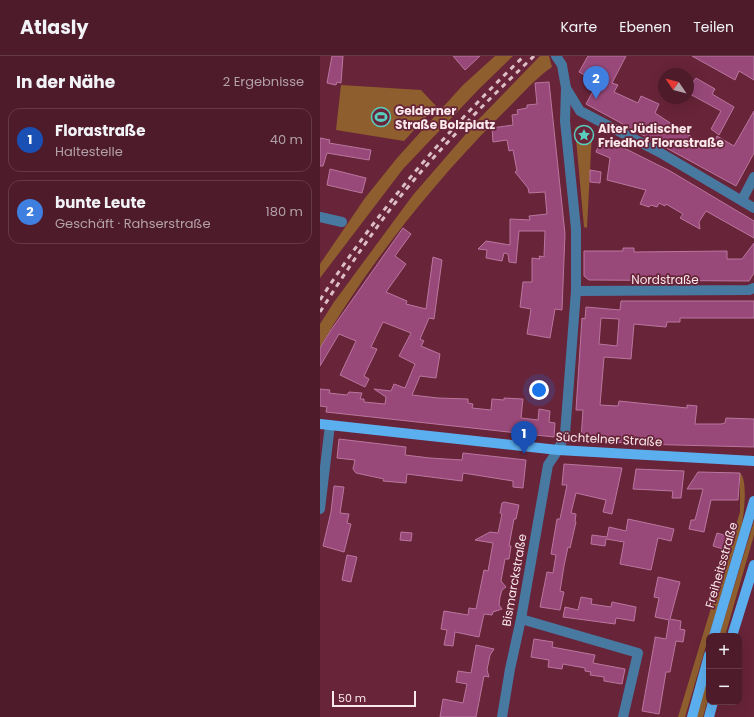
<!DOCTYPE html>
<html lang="de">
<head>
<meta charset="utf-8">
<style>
  body { margin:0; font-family:Poppins,sans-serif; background:#582837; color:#f1f3f6 }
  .controls { position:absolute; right:12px; bottom:12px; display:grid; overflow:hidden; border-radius:8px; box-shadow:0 4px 16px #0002 }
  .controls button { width:36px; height:36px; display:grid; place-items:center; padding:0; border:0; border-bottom:1px solid #653947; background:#4e1b2b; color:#f1f3f6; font:20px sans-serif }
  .compass { position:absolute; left:338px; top:12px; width:36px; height:36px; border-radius:50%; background:#4e1b2b; box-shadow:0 4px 16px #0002; rotate:305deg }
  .scale { position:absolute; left:12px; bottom:10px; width:84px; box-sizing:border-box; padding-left:4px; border:2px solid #fae8eb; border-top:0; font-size:11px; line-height:14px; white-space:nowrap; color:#fae8eb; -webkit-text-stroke:3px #682439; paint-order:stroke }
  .you { position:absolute; left:219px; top:334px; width:14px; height:14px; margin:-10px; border:3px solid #fff; border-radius:50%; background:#1a73e8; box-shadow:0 0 0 6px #1a73e833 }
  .badge { display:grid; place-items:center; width:26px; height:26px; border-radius:50%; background:#1a73e8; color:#fff; font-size:13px; font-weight:700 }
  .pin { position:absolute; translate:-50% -33px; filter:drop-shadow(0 1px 2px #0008) }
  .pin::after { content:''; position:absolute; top:21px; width:14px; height:12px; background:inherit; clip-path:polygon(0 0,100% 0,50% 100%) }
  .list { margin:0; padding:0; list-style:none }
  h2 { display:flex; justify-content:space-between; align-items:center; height:52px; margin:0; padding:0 16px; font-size:17px }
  h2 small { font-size:13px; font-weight:400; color:#b3a1a9 }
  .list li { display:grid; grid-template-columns:26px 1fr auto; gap:12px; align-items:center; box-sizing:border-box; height:64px; margin:0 8px 8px; padding:0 8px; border:1px solid #653947; border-radius:12px }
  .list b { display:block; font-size:15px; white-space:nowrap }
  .list p { margin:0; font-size:13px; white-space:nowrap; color:#b3a1a9 }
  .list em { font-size:13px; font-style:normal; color:#b3a1a9 }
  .map { position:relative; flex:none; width:434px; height:661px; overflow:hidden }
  header { display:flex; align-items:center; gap:24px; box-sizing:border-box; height:56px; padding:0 20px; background:#4e1b2b; border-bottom:1px solid #653947 }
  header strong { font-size:19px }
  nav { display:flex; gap:22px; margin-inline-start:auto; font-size:14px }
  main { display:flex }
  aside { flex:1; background:#4e1b2b }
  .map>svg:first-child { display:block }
  .green { fill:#8e5e2e }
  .building { fill:#98497a; stroke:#ba769e; fill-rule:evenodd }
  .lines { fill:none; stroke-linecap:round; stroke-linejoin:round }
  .minor { stroke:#4879a1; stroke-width:10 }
  .major { stroke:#5cafef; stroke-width:10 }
  .rail { stroke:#dcbfc6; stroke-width:3; stroke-dasharray:5 5; stroke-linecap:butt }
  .labels { text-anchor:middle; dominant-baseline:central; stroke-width:3.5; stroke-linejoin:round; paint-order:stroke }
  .poi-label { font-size:12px; font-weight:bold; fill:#fae8eb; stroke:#682439; text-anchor:start }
  .street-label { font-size:12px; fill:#fae8eb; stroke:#682439 }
</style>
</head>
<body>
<header>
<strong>Atlasly</strong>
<nav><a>Karte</a><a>Ebenen</a><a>Teilen</a></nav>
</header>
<main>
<aside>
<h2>In der Nähe<small>2 Ergebnisse</small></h2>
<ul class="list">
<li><span class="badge" style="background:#1a4fb4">1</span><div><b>Florastraße</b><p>Haltestelle</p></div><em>40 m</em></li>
<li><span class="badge" style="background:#3f7fe0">2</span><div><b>bunte Leute</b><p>Geschäft · Rahserstraße</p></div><em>180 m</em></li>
</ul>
</aside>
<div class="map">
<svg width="434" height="661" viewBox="0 0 434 661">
  <rect width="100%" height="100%" fill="#682439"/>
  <g class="green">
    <polygon points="175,0 193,0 159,33 83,113 0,222 0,208 45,142 77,102 143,29"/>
    <path d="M 220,0 L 229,0 L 232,11 C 212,25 195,46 177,63 C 110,131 48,209 0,291 L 0,268 L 14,246 L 93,139 L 158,64 Z"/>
    <polygon points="21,29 101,34 116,50 84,85 16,74"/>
    <polygon points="258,70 272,76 267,172 264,171 255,72"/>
    <path d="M 420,417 C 428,424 424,457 422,468 L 365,661 L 358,661 L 420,456 Z"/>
    <polygon points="434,465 434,479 405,580 399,580"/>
    <polygon points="389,615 389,640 383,661 375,661"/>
  </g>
  <g class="building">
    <polygon points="12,0 23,0 21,27 17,26 16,29 7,27"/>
    <polygon points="133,0 160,0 145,14"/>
    <polygon points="268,0 306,0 292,27 298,29 294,36 318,47 321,40 339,48 335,57 390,93 397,80 414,90 434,55 434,97 416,130 266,48 278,26 259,16"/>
    <polygon points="372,0 434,0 434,24 419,15 415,24"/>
    <polygon points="368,22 373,26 376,22 395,33 392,38 414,51 399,79 391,73 401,55 368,37"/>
    <polygon points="229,26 245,178 242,254 235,253 230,282 207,278 211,253 200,251 203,226 212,226 212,202 220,203 219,200 224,201 225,175 199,175 196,207 189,206 188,198 184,197 182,205 166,202 167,194 158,193 166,185 190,189 190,163 210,164 209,160 227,158 225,136 209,137 208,132 195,116 197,115 193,94 189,95 187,84 173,86 172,72 193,69 192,59 198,58 197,54 207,52 207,49 217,48 215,27"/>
    <polygon points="282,81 350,115 434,165 434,182 386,155 379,166 380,173 360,162 363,158 346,148 345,150 339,147 337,151 331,149 329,151 320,148 326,134 287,124 290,102 276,96"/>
    <polygon points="0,82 10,84 9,87 51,94 49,104 7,97 3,110 0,110"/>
    <polygon points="10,113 46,122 42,137 7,129"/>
    <polygon points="270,114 281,116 280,127 270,126"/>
    <polygon points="83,172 91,178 75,200 86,208 66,236 87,245 86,248 106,253 113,201 122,204 114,263 109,262 100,283 104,285 101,290 120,298 116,322 100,320 92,339 118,342 148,343 148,347 153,348 152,352 171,354 172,343 184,344 184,342 203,343 201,362 218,364 219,353 230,355 229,366 235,367 234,381 6,356 7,351 0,350 0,333 10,334 9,337 27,339 29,336 42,337 40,343 44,343 44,346 65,348 66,341 54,333 71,335 74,328 85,332 95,308 79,300 91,277 63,266 51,291 57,293 44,320 49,323 45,331 20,319 36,285 19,278 0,310 0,292 11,274"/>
    <polygon points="434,187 434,217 429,225 269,224 264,220 264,195 303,195 303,192 314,192 314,196 407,195 407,203 422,203"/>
    <path d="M 301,245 L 434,245 L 434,262 L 360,262 L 360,266 L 347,266 L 346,271 L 314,268 L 311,303 L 284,301 L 280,349 L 298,350 L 299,345 L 367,352 L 367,349 L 377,350 L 375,368 L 401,368 L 405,367 L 406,362 L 434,363 L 434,391 L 317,388 L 261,383 L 263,354 L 256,354 L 262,262 L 265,263 L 266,251 L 300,254 ZM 281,262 L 299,263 L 297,290 L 279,288 Z"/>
    <polygon points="19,383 86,391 85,399 110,402 142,404 143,397 206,404 203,432 193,431 193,425 143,417 142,425 87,418 86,427 63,425 64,423 36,417 33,413 35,404 17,402"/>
    <polygon points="244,408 302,412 292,458 283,456 286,444 256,437 251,457 256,458 255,466 256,466 250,492 248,491 244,510 240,535 244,536 240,554 220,551 227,516 233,517 236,499 231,498 237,463 240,463 247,429 242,429"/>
    <polygon points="316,413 364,415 361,442 352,442 353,435 313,433"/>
    <polygon points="378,416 420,417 418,444 391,444 384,476 369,473 371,464 375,464 383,433 367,433"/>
    <polygon points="14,430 24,431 20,457 29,458 27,467 31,468 24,496 3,490 11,456"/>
    <polygon points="184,446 199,449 196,463 194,463 189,490 191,490 189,503 185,503 181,525 186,531 182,534 180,541 179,549 182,553 173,556 172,559 164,558 159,581 135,576 133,590 124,589 127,574 121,573 124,555 148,559 149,552 156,553 164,514 168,515 173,487 155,484 170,476 178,477 182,458 180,457 182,447"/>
    <polygon points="308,463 354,473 351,485 338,482 331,514 300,508 304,486 286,483 285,490 271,488 272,479 287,481 289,471 306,475"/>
    <polygon points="81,476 92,477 91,485 80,484"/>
    <polygon points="397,477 407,480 403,493 393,490"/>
    <polygon points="27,499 37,501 31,526 22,524"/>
    <polygon points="338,521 360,526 350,563 361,565 360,573 365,574 363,586 356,585 350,616 346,616 339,658 322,655 335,583 335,581 346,583 349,564 335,561 339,542 334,541"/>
    <polygon points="261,541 272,543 271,548 291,551 292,546 316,551 314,565 296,562 295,568 243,561 245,551 258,554"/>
    <polygon points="214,583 233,586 232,591 275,599 273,607 305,613 302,628 284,625 284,621 270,619 271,616 265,615 265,612 243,608 242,613 228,611 229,604 211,601"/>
    <polygon points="156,589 174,593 170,599 167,614 169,621 164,620 156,661 120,661 123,643 143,647 147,628 136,626 138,615 151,617"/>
  </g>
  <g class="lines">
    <g class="minor">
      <polyline points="236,0 242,9 246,32 260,55 339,96 434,152"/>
      <polyline points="422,144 434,121"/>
      <polyline points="0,161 22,166"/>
      <polyline points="256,235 429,234 434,232"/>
      <polyline points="0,453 10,369"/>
      <polyline points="201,563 318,597 303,661"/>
      <polyline points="182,661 190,613 201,563 228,409 238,394 245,378 256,235 256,173 245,65 246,32"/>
    </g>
    <g class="major">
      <polyline points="0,368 238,394 434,405"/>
      <polyline points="394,580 434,445"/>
      <polyline points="412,580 434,509"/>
      <polyline points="372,661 389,599"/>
      <polyline points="389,661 393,646"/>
    </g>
    <g class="rail">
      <path d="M 0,244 C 58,154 127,74 204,0"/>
      <path d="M 0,256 C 23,220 46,185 72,151 C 114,97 164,48 214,0"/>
    </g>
  </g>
  <defs>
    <symbol id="stadium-ring" viewBox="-11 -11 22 22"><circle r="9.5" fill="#682439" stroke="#59cebf" stroke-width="1.5"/><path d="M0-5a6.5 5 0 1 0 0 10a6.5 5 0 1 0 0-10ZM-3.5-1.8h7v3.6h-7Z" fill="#59cebf"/></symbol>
    <symbol id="sight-ring" viewBox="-11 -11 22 22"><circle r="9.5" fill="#682439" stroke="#59cebf" stroke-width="1.5"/><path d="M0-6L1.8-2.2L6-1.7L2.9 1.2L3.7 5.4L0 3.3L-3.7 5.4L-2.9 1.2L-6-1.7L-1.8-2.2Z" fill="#59cebf"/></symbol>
  </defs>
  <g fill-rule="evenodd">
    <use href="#stadium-ring" x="50" y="50" width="22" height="22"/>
    <use href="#sight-ring" x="253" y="68" width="22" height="22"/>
  </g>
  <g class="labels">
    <g class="poi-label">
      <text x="75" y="54">Gelderner<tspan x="75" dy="14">Straße Bolzplatz</tspan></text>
      <text x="278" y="72">Alter Jüdischer<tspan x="278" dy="14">Friedhof Florastraße</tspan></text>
    </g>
    <g class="street-label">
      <text x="345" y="223">Nordstraße</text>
      <text transform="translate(289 383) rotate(3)">Süchtelner Straße</text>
      <text transform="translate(401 509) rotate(-74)">Freiheitsstraße</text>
      <text transform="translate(194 524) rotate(-80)">Bismarckstraße</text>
    </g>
  </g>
</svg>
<div class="controls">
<button>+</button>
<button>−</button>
</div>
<svg class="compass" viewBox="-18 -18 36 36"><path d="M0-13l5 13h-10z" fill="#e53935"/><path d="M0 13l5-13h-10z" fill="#b3a1a9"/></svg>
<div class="scale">50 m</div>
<div class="you"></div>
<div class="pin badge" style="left:204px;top:398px;background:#1a4fb4">1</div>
<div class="pin badge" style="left:276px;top:43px;background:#3f7fe0">2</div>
</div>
</main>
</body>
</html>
